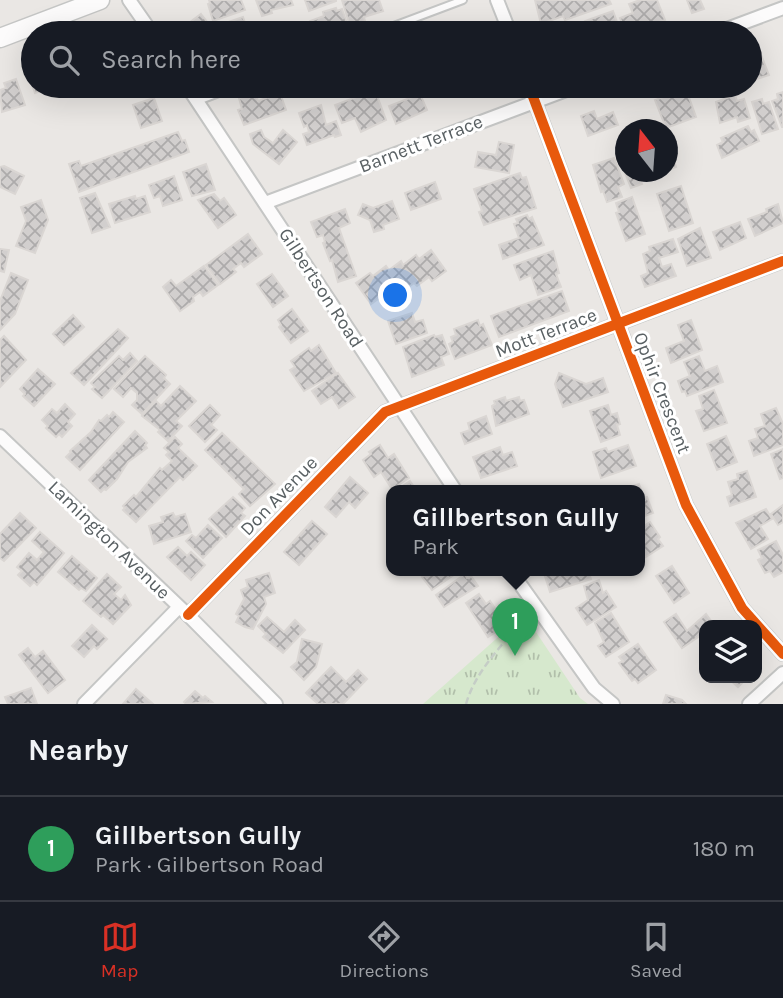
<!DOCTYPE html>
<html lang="en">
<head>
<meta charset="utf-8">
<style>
  body { margin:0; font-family:Karla,sans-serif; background:#20242c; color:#f1f3f6 }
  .controls { position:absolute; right:21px; bottom:21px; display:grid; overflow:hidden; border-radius:14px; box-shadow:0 7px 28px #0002 }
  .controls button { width:63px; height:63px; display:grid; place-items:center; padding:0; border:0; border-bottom:2px solid #363941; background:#171b24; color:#f1f3f6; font:35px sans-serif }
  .compass { position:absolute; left:615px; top:119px; width:63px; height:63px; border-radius:50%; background:#171b24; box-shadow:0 7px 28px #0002; rotate:343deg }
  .you { position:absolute; left:396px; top:296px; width:24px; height:24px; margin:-18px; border:5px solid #fff; border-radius:50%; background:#1a73e8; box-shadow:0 0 0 10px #1a73e833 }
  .badge { display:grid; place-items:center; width:46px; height:46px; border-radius:50%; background:#d93025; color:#fff; font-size:23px; font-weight:700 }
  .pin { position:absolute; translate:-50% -58px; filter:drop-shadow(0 2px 4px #0008) }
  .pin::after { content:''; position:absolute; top:37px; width:24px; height:21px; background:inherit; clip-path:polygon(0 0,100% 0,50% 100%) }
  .popup { position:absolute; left:386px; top:485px; width:259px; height:91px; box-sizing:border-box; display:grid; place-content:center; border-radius:14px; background:#171b24; filter:drop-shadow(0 2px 5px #0005); font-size:23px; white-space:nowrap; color:#9ea1a6 }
  .popup b { font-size:26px; color:#f1f3f6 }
  .popup::after { content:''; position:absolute; left:50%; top:100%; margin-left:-14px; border:14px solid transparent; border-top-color:#171b24 }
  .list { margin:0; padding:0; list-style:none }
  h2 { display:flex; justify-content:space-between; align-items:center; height:91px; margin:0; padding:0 28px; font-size:30px }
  h2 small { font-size:23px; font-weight:400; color:#9ea1a6 }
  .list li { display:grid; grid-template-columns:46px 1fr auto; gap:21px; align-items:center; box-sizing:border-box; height:105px; padding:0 28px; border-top:2px solid #363941 }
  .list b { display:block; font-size:26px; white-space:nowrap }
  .list p { margin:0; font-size:23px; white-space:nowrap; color:#9ea1a6 }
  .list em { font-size:23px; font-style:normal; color:#9ea1a6 }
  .icon { flex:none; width:38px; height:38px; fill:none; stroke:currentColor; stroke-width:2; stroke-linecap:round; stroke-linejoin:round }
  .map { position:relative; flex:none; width:783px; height:704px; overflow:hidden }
  .search { position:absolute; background:#171b24; box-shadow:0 7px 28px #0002; left:21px; right:21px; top:21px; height:77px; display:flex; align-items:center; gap:18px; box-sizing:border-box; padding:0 24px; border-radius:38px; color:#9ea1a6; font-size:26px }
  .sheet { height:196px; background:#171b24 }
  nav { display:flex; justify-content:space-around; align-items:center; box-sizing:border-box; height:98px; border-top:2px solid #363941; background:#171b24; font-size:19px; color:#9ea1a6 }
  nav a { display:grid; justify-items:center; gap:4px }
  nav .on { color:#d93025 }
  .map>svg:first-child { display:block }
  .grass { fill:url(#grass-tufts) }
  .building { fill:url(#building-cross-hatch); stroke:#dad6d3; stroke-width:2 }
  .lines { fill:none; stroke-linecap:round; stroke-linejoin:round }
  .service-casing { stroke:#c5c6c5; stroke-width:10 }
  .minor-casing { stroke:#c5c6c5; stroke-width:16 }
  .secondary-casing { stroke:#c5c6c5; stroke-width:21 }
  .path { stroke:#c5cdc6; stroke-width:2.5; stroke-dasharray:7 3.5; stroke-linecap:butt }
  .service { stroke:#fcfbfb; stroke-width:6 }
  .minor { stroke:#fcfbfb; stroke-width:12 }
  .secondary { stroke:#fcfbfb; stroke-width:18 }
  .cycleway-casing { stroke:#fff; stroke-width:15 }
  .cycleway { stroke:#e8590c; stroke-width:10 }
  .labels { text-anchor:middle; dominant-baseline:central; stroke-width:6; stroke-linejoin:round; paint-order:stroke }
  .street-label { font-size:19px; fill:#596063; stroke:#fff }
</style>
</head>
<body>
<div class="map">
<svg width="783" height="704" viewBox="0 0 783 704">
  <defs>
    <pattern id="grass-tufts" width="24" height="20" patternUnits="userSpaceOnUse" patternTransform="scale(1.75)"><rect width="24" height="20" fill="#d6e8cd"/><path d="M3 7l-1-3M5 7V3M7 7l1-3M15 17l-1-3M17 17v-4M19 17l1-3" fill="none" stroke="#b1bfaa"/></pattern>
    <pattern id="building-cross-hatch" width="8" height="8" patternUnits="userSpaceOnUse" patternTransform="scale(1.75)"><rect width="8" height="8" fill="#d2cfce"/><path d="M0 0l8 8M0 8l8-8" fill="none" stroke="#adabab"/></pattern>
  </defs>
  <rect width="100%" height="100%" fill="#eae7e4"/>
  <polygon class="grass" points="524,614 580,698 588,704 423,704"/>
  <g class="building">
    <polygon points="209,0 241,0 245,10 213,21 208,4 210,3"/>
    <polygon points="256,0 291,0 293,5 271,10 272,13 262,16"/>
    <polygon points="305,0 336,0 336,1 309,11"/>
    <polygon points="342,0 379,0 383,11 364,17 365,21 350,26"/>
    <polygon points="535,0 609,0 611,4 565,20 563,16 541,24"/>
    <polygon points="640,0 657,0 665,20 626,33 620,18 633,13 629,4"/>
    <polygon points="687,0 700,0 704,9 692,13"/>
    <polygon points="336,8 337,11 342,9 349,29 343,31 343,33 308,33 306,29 312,27 310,21 324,16 323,12"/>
    <polygon points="613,11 621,33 590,33 585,21"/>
    <polygon points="201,14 212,28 206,33 180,33 178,31"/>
    <polygon points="243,17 248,31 246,33 226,33 222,24"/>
    <polygon points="444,25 463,33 441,33"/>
    <polygon points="758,47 769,75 750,81 750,50"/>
    <polygon points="33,71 33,86 55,86 35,93 28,73"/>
    <polygon points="16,79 25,105 2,112 0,90 6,88 4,83"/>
    <polygon points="387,86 409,86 411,90 391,97"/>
    <polygon points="468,86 489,86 490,90 473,97"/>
    <polygon points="704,86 722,86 717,88 719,93 708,97"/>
    <polygon points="375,90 386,120 361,132 355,118 342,123 335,105"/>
    <polygon points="680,91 681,94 687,92 696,117 666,128 655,100"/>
    <polygon points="255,92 258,101 280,93 286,110 244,125 238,110 242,109 239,98"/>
    <polygon points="783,92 783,127 782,127 772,101 778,99 777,94"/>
    <polygon points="420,94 427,110 396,124 389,106"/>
    <polygon points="735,95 737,101 744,99 750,118 738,122 737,117 720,123 716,102"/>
    <polygon points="154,98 162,121 141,128 133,105"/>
    <polygon points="762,99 763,104 769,102 778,129 762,134 752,102"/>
    <polygon points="321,105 326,125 336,121 341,135 335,137 334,135 307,145 303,134 309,132 307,125 304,127 299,113"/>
    <polygon points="594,111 597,119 613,112 618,125 588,136 581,116"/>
    <polygon points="748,126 751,132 754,130 759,141 722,158 717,145 723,142 721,138"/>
    <polygon points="261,130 264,137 273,143 283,130 297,142 279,164 253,144 250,134"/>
    <polygon points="178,132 182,141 185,140 189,152 79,192 69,164 79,161 81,166"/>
    <polygon points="499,142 514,145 509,173 475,167 478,152 496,155"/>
    <polygon points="668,143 676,167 668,170"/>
    <polygon points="626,155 626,172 655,172 656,173 640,179 642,184 631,188 619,157"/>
    <polygon points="614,158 624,184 618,187 622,197 607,202 603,191 601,192 593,165"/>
    <polygon points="206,164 215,190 192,196 183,172"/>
    <polygon points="4,166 24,176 15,194 0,187 0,167"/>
    <polygon points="520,173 522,178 526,177 536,208 484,225 479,212 482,211 474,189"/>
    <polygon points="174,176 182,200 163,206 160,196 154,198 149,185"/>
    <polygon points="435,182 441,199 411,210 405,193"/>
    <polygon points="681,186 693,223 669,231 657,194"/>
    <polygon points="95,193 110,227 92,233 80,198"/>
    <polygon points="214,194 220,201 224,198 236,215 218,228 198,200"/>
    <polygon points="135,196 136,199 145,196 150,212 115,223 109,204"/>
    <polygon points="632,197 645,234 626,241 616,213 619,212 616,203"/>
    <polygon points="41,200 48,220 35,253 16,246 26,221 21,207"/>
    <polygon points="392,201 399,219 383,225 384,229 374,232 370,220 358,215 363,204 373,208"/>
    <polygon points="778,204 783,223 755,236 748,219 767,212 766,209"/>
    <polygon points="345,209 350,223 339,228 356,276 338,282 332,260 330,261 323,243 325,242 323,235 317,237 311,222"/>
    <polygon points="527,215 529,219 532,217 544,245 503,259 499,245 519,238 514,224 518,223 516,219"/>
    <polygon points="740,222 746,238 720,250 713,232"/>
    <polygon points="700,228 711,258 687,266 678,239"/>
    <polygon points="248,234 262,254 244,267 241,263 233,269 236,272 220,284 206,265"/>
    <polygon points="673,239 678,252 659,258 662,267 671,264 676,276 645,287 641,276 648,273 643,254 650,251 649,247"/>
    <polygon points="0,249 9,250 4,272 0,271"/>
    <polygon points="431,250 446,271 432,281 429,277 417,286 414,283 402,292 399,289 387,298 385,294 371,304 356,283 370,273 373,276 386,266 389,270 401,261 403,265 416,255 419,259"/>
    <polygon points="553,251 559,273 556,274 561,287 538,295 531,275 520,280 514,265"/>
    <polygon points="204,266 218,285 203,296 200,292 193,297 194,301 180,311 163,287 171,280 176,286"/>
    <polygon points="11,273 28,280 15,314 0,330 0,301"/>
    <polygon points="272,274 288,296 273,307 257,284"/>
    <polygon points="562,291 569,311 499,337 491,316"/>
    <polygon points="292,309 308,331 291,343 279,327 281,325 278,320"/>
    <polygon points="412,313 415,322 423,320 427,333 396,344 388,321"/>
    <polygon points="73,315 84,327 64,345 53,334"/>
    <polygon points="478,320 480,326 483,324 492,345 455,359 449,344 453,342 451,337 456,335 454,329"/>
    <polygon points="691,320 702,350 671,363 666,348 684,341 678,325"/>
    <polygon points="118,329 128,338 84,385 71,373"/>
    <polygon points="434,335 435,337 442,335 449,354 441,357 444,365 412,377 403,347"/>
    <polygon points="4,336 26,360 0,387 0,340"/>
    <polygon points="319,345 336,373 304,391 290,370 295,367 291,361 309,348 311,351"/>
    <polygon points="130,353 137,361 102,398 92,389 95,387 91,383 119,356 123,360"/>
    <polygon points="145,356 166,375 164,378 170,384 142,414 132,405 137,400 137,393 131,388 123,397 114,389"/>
    <polygon points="699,356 705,371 717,366 723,382 687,396 685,391 682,392 678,381 690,376 684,362"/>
    <polygon points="38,369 55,384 34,406 23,396 25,394 20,389"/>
    <polygon points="338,373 355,397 339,408 332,397 321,404 312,391"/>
    <polygon points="559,373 586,384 603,378 608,392 563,407 555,384"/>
    <polygon points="180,386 196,401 176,421 182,426 168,441 158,432 160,430 142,416 156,401 161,406"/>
    <polygon points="714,390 727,423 704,431 696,411 703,409 699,396"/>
    <polygon points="505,397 506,401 519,397 520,401 524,400 529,414 496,426 492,406 495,404 494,401"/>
    <polygon points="65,404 75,414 68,422 72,426 62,437 59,434 56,437 46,428 48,426 42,420 52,409 57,413"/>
    <polygon points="210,405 220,415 211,425 217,430 205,442 189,426"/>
    <polygon points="608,405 611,415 617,413 620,424 617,425 620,435 601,442 590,411"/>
    <polygon points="776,408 783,424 783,445 754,456 749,441 758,438 755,429 765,426 761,414"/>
    <polygon points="113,412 124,422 80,470 66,457 71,452 70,451 91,432 99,420 101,421 107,415 109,417"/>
    <polygon points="486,416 492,434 465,444 461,433 470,430 468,423"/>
    <polygon points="135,431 147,443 145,445 147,448 128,462 117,479 106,490 104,489 101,492 89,480"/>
    <polygon points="222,433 275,484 250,506 239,494 244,489 205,450"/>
    <polygon points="726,436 737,462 717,470 707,444"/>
    <polygon points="175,437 182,444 178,448 197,466 183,480 180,477 136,522 123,510 125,508 123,506 134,495 136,497 160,468 162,470 172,461 166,455 169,452 164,448"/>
    <polygon points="380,445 388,458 394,454 409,478 392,489 381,472 374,477 363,460 371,454 369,452"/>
    <polygon points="628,445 636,466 601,478 593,452 606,448 608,452"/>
    <polygon points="500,447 503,455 512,452 517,466 481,478 473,457"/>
    <polygon points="783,449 783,478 780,479 771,454"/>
    <polygon points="747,471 756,497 730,506 727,497 732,495 728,482 738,479 737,474"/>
    <polygon points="350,477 368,493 355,508 349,502 336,517 325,507"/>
    <polygon points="410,481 416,490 397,490"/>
    <polygon points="639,484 644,498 647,497 653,513 639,518 639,490 622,490"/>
    <polygon points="233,497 245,508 241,513 245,516 226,537 209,519"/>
    <polygon points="783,505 783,522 778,525 771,514"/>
    <polygon points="766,509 772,519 760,526 768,539 751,549 736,523"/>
    <polygon points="20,513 36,528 4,561 0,558 0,534"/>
    <polygon points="173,513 175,517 185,514 191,532 154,544 149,526 163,522 161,517"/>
    <polygon points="312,521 327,534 299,565 284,552"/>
    <polygon points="650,522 660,537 658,539 663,546 644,558 639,550 639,529"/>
    <polygon points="208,525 222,538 203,558 186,541 192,535 196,538"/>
    <polygon points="40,532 64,553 37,585 34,582 30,586 18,575 22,571 17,567 29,553 37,560 44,552 32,541"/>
    <polygon points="776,541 783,555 783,572 774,577 770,571 765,573 758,560 762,558 758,550"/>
    <polygon points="178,547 187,556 191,552 205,565 191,580 167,557"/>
    <polygon points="72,556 97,578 86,591 81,588 79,590 58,572"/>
    <polygon points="672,566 689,593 674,603 656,576"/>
    <polygon points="431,570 461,570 432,590 422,577"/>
    <polygon points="543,570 588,570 591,579 550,592"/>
    <polygon points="269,573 275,593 264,597 266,604 253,629 245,627 236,622 239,616 236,614 244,599 241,590 248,587 246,580"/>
    <polygon points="107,574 121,587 114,594 121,600 125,595 131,605 113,624 103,615 101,617 83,601"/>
    <polygon points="465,574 467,578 471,576 478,586 444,607 436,595"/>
    <polygon points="599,580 603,593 606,591 616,607 587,625 576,608 588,600 584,586"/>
    <polygon points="479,594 486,604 490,601 506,625 488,637 466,603"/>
    <polygon points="611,613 629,642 606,657 598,646 604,642 595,623"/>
    <polygon points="676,614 687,631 706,614 714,625 704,625 704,633 682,648 664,622"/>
    <polygon points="267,617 284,632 295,620 305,630 283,653 263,637 266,634 258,626"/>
    <polygon points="92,625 107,639 97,649 94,646 84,657 72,646"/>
    <polygon points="302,639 322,644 316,667 304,680 291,667 297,662"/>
    <polygon points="638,644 656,670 638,683 635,679 632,681 619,663 623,661 619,657"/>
    <polygon points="28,648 35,657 43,651 65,680 48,693 19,655"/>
    <polygon points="331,667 346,682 358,670 367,679 343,704 318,704 306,693"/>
    <polygon points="728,678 747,678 738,687"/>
    <polygon points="31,688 37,704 8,704 5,697"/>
    <polygon points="136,689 153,704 123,704"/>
    <polygon points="195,691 203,698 205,696 212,702 186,704 184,702"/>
    <polygon points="666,695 682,700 686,704 663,704"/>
  </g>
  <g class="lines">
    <defs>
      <g id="service">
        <polyline points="375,33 463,0"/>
        <polyline points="198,101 237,86"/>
      </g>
      <g id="minor">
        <polyline points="129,0 152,33"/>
        <polyline points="497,0 510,33"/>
        <polyline points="716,33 783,8"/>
        <polyline points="187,86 455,490"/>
        <polyline points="529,86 686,505 742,608 783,654"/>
        <polyline points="265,203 577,86"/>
        <polyline points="0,436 188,615 276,704"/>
        <polyline points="510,570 594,688 613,704"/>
        <polyline points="188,615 385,412 783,261"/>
        <polyline points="84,704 179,607"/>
        <polyline points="749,704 783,673"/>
      </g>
      <polyline id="secondary" points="0,38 100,0"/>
    </defs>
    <use href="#service" class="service-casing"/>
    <use href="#minor" class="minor-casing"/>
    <use href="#secondary" class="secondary-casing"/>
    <path class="path" d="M 466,704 C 476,669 505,643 527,615"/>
    <use href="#service" class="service"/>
    <use href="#minor" class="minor"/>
    <use href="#secondary" class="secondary"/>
    <defs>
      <g id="cycleway">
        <polyline points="529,86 686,505 742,608 783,654"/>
        <polyline points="188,615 385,412 783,261"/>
      </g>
    </defs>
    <use href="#cycleway" class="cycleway-casing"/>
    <use href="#cycleway" class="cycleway"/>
  </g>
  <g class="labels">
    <g class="street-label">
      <text transform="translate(421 144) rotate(-21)">Barnett Terrace</text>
      <text transform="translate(321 288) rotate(57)">Gilbertson Road</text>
      <text transform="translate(546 333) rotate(-21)">Mott Terrace</text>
      <text transform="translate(662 393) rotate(69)">Ophir Crescent</text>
      <text transform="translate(279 496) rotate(-46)">Don Avenue</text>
      <text transform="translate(109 540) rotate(44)">Lamington Avenue</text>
    </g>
  </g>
</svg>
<div class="controls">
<button><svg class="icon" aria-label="layers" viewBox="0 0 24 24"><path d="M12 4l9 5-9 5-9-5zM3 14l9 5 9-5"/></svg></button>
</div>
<svg class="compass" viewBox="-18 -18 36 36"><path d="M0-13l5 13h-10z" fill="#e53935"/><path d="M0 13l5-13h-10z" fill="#9ea1a6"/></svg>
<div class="you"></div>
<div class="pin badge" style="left:515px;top:656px;background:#2e9e5b">1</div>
<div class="popup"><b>Gillbertson Gully</b>Park</div>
<div class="search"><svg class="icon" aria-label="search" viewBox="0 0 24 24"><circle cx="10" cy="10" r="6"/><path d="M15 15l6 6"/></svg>Search here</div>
</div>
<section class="sheet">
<h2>Nearby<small></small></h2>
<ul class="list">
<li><span class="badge" style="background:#2e9e5b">1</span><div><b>Gillbertson Gully</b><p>Park · Gilbertson Road</p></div><em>180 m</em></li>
</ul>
</section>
<nav>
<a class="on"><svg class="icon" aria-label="map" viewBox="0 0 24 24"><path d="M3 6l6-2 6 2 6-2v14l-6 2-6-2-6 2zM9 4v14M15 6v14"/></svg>Map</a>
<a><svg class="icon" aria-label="directions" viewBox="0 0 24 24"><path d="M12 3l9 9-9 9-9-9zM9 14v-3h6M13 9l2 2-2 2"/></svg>Directions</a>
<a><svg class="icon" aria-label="saved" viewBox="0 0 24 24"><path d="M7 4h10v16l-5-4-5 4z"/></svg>Saved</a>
</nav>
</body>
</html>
